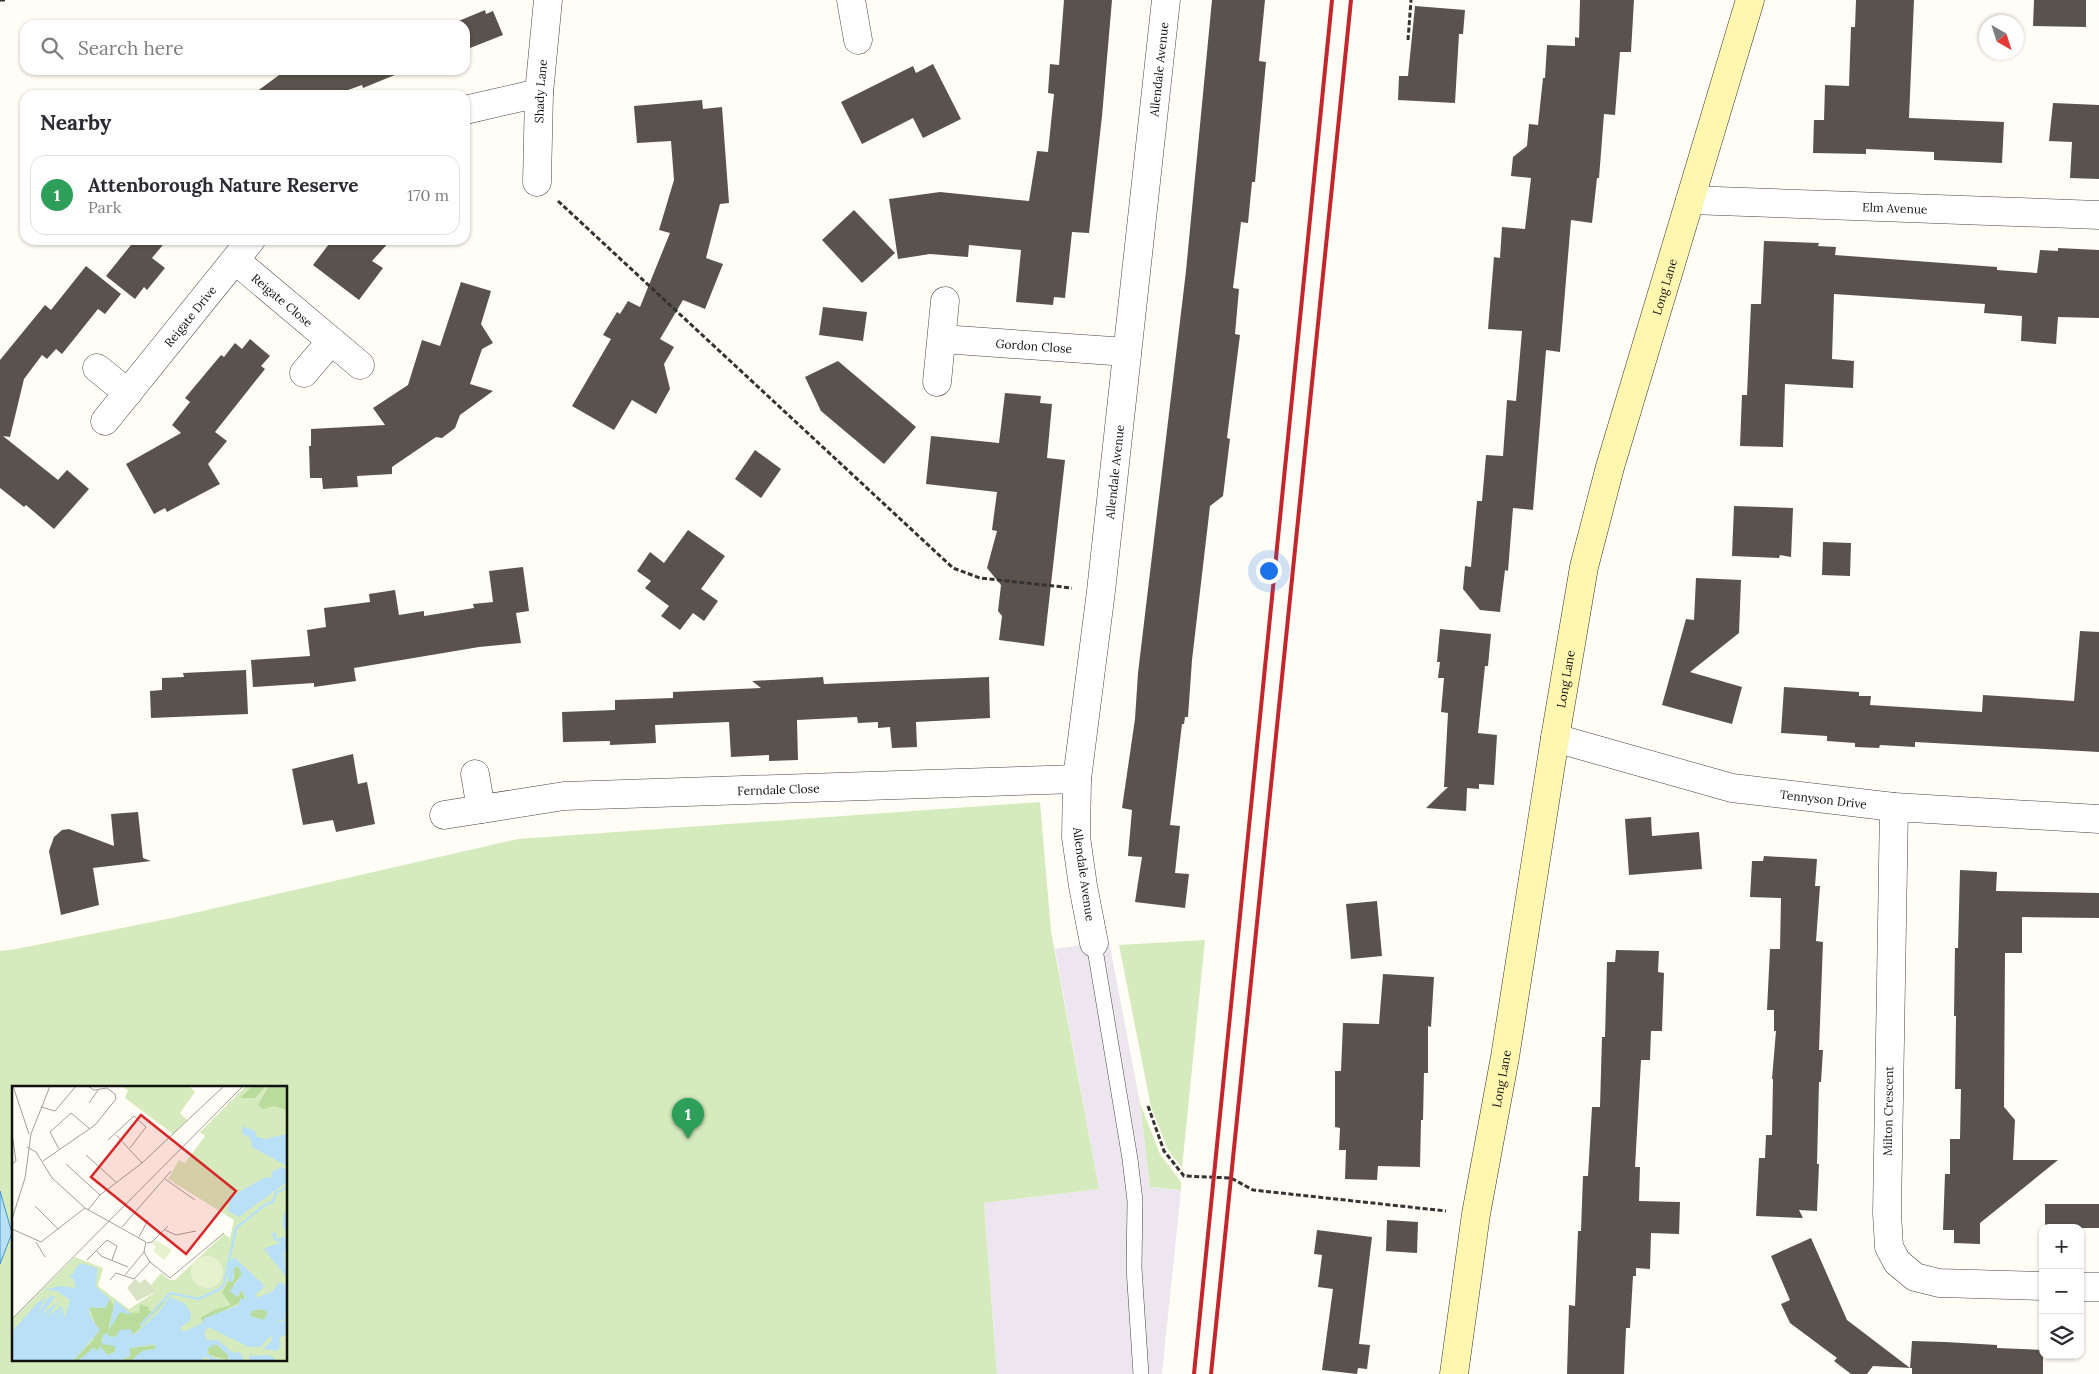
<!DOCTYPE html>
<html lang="en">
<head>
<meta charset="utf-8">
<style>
  body { margin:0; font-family:Lora,serif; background:#f2f2f3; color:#2b2b33 }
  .controls { position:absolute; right:15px; bottom:15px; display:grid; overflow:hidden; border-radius:10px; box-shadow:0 1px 4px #0004 }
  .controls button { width:45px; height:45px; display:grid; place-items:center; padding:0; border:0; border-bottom:1px solid #e1e1e2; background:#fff; color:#2b2b33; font:25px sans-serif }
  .compass { position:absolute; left:1979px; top:15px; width:45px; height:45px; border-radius:50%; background:#fff; box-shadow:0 1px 4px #0004; rotate:141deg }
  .you { position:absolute; left:1268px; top:570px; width:18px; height:18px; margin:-12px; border:4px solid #fff; border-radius:50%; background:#1a73e8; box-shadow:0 0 0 8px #1a73e833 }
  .badge { display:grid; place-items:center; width:32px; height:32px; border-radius:50%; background:#c4262e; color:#fff; font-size:16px; font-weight:700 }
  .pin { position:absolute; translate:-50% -41px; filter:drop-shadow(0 1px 2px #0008) }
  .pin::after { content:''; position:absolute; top:26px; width:18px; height:15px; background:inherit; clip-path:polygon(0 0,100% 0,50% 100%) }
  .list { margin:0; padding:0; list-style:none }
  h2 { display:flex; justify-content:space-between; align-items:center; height:65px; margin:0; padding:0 20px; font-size:21px }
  h2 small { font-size:16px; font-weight:400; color:#7c7c81 }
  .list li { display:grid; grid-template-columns:32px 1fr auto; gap:15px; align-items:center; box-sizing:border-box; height:80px; margin:0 10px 10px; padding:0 10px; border:1px solid #e1e1e2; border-radius:15px }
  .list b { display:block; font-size:19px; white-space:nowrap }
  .list p { margin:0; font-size:16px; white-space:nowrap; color:#7c7c81 }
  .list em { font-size:16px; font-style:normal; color:#7c7c81 }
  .icon { flex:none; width:28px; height:28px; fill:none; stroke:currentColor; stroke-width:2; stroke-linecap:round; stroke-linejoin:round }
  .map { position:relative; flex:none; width:2099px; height:1374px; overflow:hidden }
  .search { position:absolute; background:#fff; box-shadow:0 1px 4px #0004; left:20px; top:20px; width:450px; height:55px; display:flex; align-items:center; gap:12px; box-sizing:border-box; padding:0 18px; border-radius:15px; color:#7c7c81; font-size:19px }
  .panel { position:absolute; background:#fff; box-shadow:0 1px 4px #0004; left:20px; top:90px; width:450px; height:155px; border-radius:15px }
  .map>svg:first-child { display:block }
  .industrial { fill:#eee6ef }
  .green { fill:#d5ebbd; fill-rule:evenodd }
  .water { fill:#b9e0f7; stroke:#3f96cf }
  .building { fill:#5a524d }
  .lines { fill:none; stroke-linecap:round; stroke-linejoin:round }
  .lane-casing { stroke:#444; stroke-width:16 }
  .street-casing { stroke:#444; stroke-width:29 }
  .secondary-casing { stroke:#333; stroke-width:29 }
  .path { stroke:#333; stroke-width:3; stroke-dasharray:5 2.5; stroke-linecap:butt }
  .lane { stroke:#fff; stroke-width:15 }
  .street { stroke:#fff; stroke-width:28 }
  .secondary { stroke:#fff6b0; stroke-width:28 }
  .rail { stroke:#c4262e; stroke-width:4 }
  .labels { text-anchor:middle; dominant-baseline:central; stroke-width:5; stroke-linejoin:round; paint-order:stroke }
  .street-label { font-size:12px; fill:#111; stroke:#fff }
  .inset-river { fill:none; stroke:#b9e0f7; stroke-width:2.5 }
  .inset-road { fill:none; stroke:#a09f9a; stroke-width:1 }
  .view { fill:#d62828; fill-opacity:0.15; stroke:#d62828; stroke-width:2.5 }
  .inset-edge { fill:none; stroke:#111; stroke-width:2.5 }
</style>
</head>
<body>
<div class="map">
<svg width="2099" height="1374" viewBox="0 0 2099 1374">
  <rect width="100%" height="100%" fill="#fffdf5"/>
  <polygon class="industrial" points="1109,941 1140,1103 1150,1187 1181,1190 1162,1374 997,1374 984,1203 1099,1189 1055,949"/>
  <g class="green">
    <path d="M 1040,802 L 1051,931 L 1099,1189 L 984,1203 L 997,1374 L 0,1374 L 0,951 L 16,949 L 172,918 L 518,839 ZM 14,1088 L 286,1088 L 286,1360 L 14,1360 Z"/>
    <polygon points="1205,940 1182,1168 1168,1150 1151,1107 1119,945"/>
    <polygon points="1140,1103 1160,1154 1181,1182 1181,1190 1150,1187"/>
  </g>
  <polygon class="water" points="0,1191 12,1233 0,1264"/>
  <g class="building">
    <polygon points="1064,0 1112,0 1102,116 1089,233 1072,232 1065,298 1054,297 1053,305 1016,302 1021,250 969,245 968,257 930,254 898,259 889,199 940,192 1029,201 1037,151 1048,152 1054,94 1048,93 1050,64 1059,65"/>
    <polygon points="1212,0 1265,0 1259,61 1266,62 1255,182 1252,182 1248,223 1241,222 1233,288 1239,289 1235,334 1240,335 1227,438 1230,439 1223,496 1210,506 1192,660 1188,717 1185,717 1184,724 1182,724 1170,825 1180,826 1175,873 1189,874 1185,908 1135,902 1142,857 1128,856 1132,810 1122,808 1135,719 1138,673 1186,271"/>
    <polygon points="1580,0 1634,0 1631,52 1620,52 1615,115 1604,114 1599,178 1597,178 1592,223 1571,220 1560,352 1546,350 1533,510 1513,508 1508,571 1505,570 1500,612 1480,610 1463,589 1465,566 1471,567 1477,501 1482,501 1486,455 1503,456 1507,400 1516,401 1522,331 1488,329 1494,257 1500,258 1502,227 1525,229 1531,178 1511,176 1513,157 1527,146 1529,124 1538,125 1543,78 1545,78 1547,45 1575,46 1575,37 1579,38"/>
    <polygon points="1856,0 1914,0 1909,118 2004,122 2002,163 1934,160 1934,152 1866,149 1866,154 1813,153 1814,120 1824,120 1825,85 1849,86 1851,27 1855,27"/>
    <polygon points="2034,0 2086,0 2086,27 2033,26"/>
    <polygon points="1415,6 1465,10 1463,34 1459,34 1455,103 1398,100 1399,76 1408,76"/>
    <polygon points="485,10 486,14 493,11 503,35 465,50 465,25 449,25"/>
    <polygon points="933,64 961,119 923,138 913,118 862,144 841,102 913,66 916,73"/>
    <polygon points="286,70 407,70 363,88 362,85 334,95 252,95"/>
    <polygon points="702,100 703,109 722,107 729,203 720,204 706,258 723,264 705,309 683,300 660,339 674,347 664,364 670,389 656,414 632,400 614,430 572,406 611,339 603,335 617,312 620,314 628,301 640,307 670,233 659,230 674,180 671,141 637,143 634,106"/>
    <polygon points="2053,103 2099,105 2099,179 2070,178 2072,142 2049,141"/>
    <polygon points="854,210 895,253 862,283 822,240"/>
    <polygon points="135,240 167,240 152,258 165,268 147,290 144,287 135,299 106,276"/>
    <polygon points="332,240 391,240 372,261 383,268 359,300 313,265"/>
    <polygon points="1764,241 1819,243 1818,246 1836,247 1835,255 1997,267 1997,270 2037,273 2040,250 2058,251 2058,248 2099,250 2099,318 2058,317 2056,344 2021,341 2022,316 1984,313 1985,304 1834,294 1832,359 1854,361 1853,388 1785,384 1783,447 1740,446 1742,395 1747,395 1751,304 1761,304"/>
    <polygon points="86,266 121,294 105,314 98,309 62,354 56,349 47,359 42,355 24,379 10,437 3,436 58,480 67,470 89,489 54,529 26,505 24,507 0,488 0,360 45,305 51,310"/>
    <polygon points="461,282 491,291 481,324 493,343 482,349 470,384 493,391 460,415 455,428 442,438 436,437 392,467 392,474 357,476 358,487 323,489 322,478 310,478 309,446 311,446 311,429 385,425 373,408 408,385 422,340 440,346"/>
    <polygon points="823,307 867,312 863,341 819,335"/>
    <polygon points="250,339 270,356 261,366 265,369 215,432 227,441 208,464 220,484 167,512 165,508 154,514 126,464 181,433 172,425 190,402 185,398 221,355 224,357 235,343 242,349"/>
    <polygon points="838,361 916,427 884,464 821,411 805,377"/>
    <polygon points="1005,393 1041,396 1040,403 1052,404 1047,458 1065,460 1044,646 999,640 1002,616 998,611 1001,585 987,568 997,531 992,530 997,492 926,484 931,436 999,443"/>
    <polygon points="755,450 781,469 761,498 735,479"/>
    <polygon points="1734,506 1793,508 1791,557 1780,555 1779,558 1732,556"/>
    <polygon points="688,530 725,556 701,589 718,601 704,621 693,613 680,630 661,616 669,606 645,588 651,581 637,571 650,552 664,563"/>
    <polygon points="1823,542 1851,543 1850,576 1822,575"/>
    <polygon points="523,567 529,611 516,613 521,643 479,647 354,668 356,681 314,687 314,683 253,687 251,660 310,656 307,630 326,627 324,608 370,602 369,594 395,590 399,615 424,611 424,616 474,608 473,604 493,602 489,571"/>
    <polygon points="1696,578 1741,580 1739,633 1690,672 1742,687 1732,724 1662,705 1686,619 1694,620"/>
    <polygon points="1440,629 1491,634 1488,666 1485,666 1478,733 1497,735 1494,785 1479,784 1479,789 1467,788 1466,811 1426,808 1448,787 1444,787 1448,713 1441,712 1444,678 1438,678 1440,662 1437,662"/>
    <polygon points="2080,631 2099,632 2099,752 1915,742 1915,747 1880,745 1879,748 1855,747 1855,743 1827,741 1827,736 1781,733 1784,687 1859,692 1859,696 1871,696 1870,705 1982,712 1983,695 2074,701"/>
    <polygon points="246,670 248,714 151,718 150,691 162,690 162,678 184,677 183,673"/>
    <polygon points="823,677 824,684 989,677 990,718 916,722 917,747 892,748 890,727 878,728 878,722 858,723 857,717 797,720 798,760 769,761 769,755 731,757 729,722 655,725 656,743 610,745 610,741 563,742 562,712 615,710 615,700 673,698 673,692 761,688 752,681"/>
    <polygon points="353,754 358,784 367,782 375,824 336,832 333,820 303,825 292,769"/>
    <polygon points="138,812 143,858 151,861 93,868 99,905 61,915 49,851 54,837 62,830 69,829 114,846 111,814"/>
    <polygon points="1651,817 1652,836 1699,832 1702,869 1629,875 1625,819"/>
    <polygon points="1764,856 1817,859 1815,886 1820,886 1816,941 1823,942 1819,1050 1823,1050 1821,1082 1819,1082 1817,1164 1819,1164 1817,1211 1799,1210 1803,1218 1756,1216 1759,1158 1765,1158 1766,1135 1772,1135 1773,1079 1772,1079 1776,1031 1774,1031 1774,1010 1767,1010 1770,949 1780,949 1781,898 1750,897 1752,861 1763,861"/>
    <polygon points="1960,870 1997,872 1996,891 2099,893 2099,918 2022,917 2022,953 2005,953 2004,1107 2015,1120 2013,1160 2058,1160 1980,1223 1980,1244 1954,1243 1954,1230 1943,1230 1945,1174 1950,1174 1950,1139 1960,1139 1961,1089 1955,1089 1956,1016 1954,1016 1955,948 1958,948"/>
    <polygon points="1377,901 1382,956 1351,959 1346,904"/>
    <polygon points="1616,950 1659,951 1658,972 1664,973 1662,1031 1651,1031 1650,1060 1641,1060 1635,1167 1640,1167 1639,1201 1680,1202 1679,1234 1651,1233 1650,1269 1636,1268 1636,1276 1633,1276 1630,1328 1626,1328 1624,1374 1567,1374 1569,1305 1575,1306 1578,1231 1581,1231 1583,1176 1588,1176 1592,1107 1600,1107 1602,1037 1605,1037 1607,962 1615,962"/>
    <polygon points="1383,974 1434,977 1431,1027 1428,1026 1428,1073 1424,1073 1423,1120 1421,1120 1420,1167 1378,1166 1377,1180 1345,1179 1346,1150 1339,1150 1340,1128 1335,1127 1335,1071 1341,1071 1343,1023 1379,1024"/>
    <rect x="2045" y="1204" width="54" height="24"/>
    <polygon points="1387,1220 1418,1222 1417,1253 1386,1251"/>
    <polygon points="1317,1230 1372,1237 1359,1344 1370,1345 1367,1369 1358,1368 1357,1374 1322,1370 1333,1289 1318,1287 1322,1255 1314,1254"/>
    <polygon points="1811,1238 1847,1320 1910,1368 1912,1341 1945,1342 1997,1345 1997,1348 2043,1350 2043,1374 1912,1374 1912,1368 1873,1366 1867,1374 1851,1374 1834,1361 1837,1358 1790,1323 1781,1304 1790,1300 1771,1256"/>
  </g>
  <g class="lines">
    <defs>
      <polyline id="lane" points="1094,943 1130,1159 1135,1201 1134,1268 1141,1374"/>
      <g id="street">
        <polyline points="851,0 858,40"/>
        <polyline points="465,110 539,93"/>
        <path id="s1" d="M 537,182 L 539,93 L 548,0"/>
        <path id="s2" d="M 1690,200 L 2099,215"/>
        <path id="s3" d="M 235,260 L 360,365"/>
        <path id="s4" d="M 942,339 L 1127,352"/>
        <polyline points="97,368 128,393"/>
        <polyline points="304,373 331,341"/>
        <polyline points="937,382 945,301"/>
        <path id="s5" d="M 105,421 L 251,240"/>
        <path id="s6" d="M 1555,738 L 1732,788 L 1894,807 L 2099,819"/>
        <polyline points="475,774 481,809"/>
        <polyline points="1894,807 1887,1213 1889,1247 1897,1262 1915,1277 1939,1283 2043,1286"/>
        <path id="s7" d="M 444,815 L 564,796 L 1077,779"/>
        <path id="s8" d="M 1094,943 L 1083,886 L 1076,837 L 1077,779 L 1101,591 L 1166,0"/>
        <polyline points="2080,1287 2099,1287"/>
      </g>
      <g id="secondary">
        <path id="s9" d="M 1454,1374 L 1476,1214 L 1505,1057 L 1555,738 L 1584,567 L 1610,467 L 1750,0"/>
      </g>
    </defs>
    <use href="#lane" class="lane-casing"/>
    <use href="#street" class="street-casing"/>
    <use href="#secondary" class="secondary-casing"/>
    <g class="path">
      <polyline points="0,0 5,0"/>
      <polyline points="1408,40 1411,0"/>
      <polyline points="558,201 953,568 980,578 1072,588"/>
      <polyline points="1148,1106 1164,1151 1184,1176 1231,1178 1253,1190 1446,1211"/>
    </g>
    <use href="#lane" class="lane"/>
    <use href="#street" class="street"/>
    <use href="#secondary" class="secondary"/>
    <g class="rail">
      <polyline points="1194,1374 1332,0"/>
      <polyline points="1211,1374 1351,0"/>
    </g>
  </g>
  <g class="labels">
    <g class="street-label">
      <text stroke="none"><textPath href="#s8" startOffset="880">Allendale Avenue</textPath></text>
      <text stroke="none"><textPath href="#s1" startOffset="91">Shady Lane</textPath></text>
      <text stroke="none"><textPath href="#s2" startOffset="205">Elm Avenue</textPath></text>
      <text stroke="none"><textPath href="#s9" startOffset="1109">Long Lane</textPath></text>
      <text stroke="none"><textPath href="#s3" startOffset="62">Reigate Close</textPath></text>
      <text stroke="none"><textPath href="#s5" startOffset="135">Reigate Drive</textPath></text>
      <text stroke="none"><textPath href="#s4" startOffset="92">Gordon Close</textPath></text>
      <text stroke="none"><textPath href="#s8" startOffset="475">Allendale Avenue</textPath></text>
      <text stroke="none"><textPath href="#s9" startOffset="704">Long Lane</textPath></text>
      <text stroke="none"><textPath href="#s7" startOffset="336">Ferndale Close</textPath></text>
      <text stroke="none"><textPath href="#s6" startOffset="276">Tennyson Drive</textPath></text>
      <text transform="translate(1084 874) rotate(82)">Allendale Avenue</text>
      <text stroke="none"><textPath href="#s9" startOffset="299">Long Lane</textPath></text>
      <text transform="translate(1888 1111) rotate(-89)">Milton Crescent</text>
    </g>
  </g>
  <g transform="translate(12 1086)">
    <rect width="275" height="275" fill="#fffdf5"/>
    <path d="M 109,0 L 177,0 L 183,6 L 168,27 L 175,34 L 161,48 L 113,12 L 116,4 ZM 234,0 L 275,0 L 275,275 L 0,275 L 0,234 L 63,171 L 91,182 L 86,200 L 117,223 L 145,205 L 139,199 L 149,187 L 158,194 L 163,194 L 212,148 L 218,152 L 222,134 L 156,93 L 167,74 L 173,77 L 193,50 L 188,46 Z" fill="#d5ebbd"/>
    <path d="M 240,0 L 254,0 L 243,12 L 228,12 ZM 257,0 L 275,0 L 275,24 L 262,20 L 251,23 L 246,19 ZM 226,180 L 230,188 L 221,199 L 227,210 L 230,204 L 233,214 L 190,235 L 188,232 L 202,224 L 219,219 L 210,207 L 216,195 L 222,194 L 222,182 ZM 98,213 L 102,220 L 96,243 L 108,226 L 127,227 L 128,218 L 137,221 L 136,224 L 141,226 L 150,214 L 152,217 L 121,249 L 118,243 L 103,251 L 91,249 L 89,255 L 103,260 L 103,266 L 95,269 L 88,260 L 86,265 L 81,262 L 68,274 L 61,275 L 81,254 L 84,240 L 77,221 L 93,222 ZM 249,223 L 256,226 L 252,234 L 238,230 L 239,225 ZM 204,258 L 216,269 L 216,274 L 197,269 L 196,262 ZM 145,259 L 143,263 L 130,265 L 119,275 L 107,275 L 118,270 L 118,262 Z" fill="#b9dc9c"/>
    <path d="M 123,193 L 128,197 L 133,193 L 145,205 L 125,215 L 115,202 Z" fill="#d9e3c4"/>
    <path d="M 144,154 L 160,164 L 152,174 L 141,165 L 144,160 L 140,158 ZM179 186a16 16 0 1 1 32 0a16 16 0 1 1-32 0Z" fill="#e6f2cf"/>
    <path d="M 231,40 L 243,45 L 245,51 L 253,53 L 275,48 L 275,80 L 240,61 L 238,51 L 230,48 ZM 269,81 L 275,84 L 275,96 L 227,131 L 216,125 L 218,111 L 254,91 L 260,92 L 260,86 ZM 272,126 L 275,126 L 275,164 L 272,167 L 275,192 L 252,163 L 269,156 L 262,154 L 260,146 L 264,147 L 265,153 L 273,151 L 274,146 L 270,138 ZM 222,171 L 253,200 L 244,208 L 245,212 L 261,205 L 267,196 L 275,199 L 275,232 L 260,238 L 275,234 L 275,247 L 267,253 L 269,259 L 265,265 L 251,263 L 260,254 L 259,249 L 248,261 L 237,261 L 196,241 L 192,247 L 195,254 L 206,254 L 221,267 L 228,266 L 232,275 L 200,275 L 194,271 L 190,273 L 191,275 L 119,275 L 130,265 L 143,263 L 144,258 L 118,262 L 118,270 L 107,275 L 66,275 L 81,262 L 86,265 L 88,260 L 95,269 L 103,266 L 103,260 L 90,258 L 91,249 L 96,247 L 97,251 L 103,251 L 108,244 L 118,243 L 122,249 L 147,226 L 157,211 L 172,217 L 179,227 L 178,234 L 168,242 L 171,246 L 189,238 L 193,232 L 227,219 L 228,213 L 234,213 L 230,204 L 225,211 L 218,205 L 230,188 L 226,180 L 222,182 L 221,196 L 216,195 L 216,179 ZM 249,223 L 256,226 L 252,234 L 238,230 L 240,225 ZM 204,258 L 216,269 L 216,274 L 204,273 L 196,268 L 196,262 ZM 68,177 L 85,182 L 84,201 L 98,213 L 93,222 L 77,221 L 78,230 L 88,244 L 61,275 L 0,275 L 0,246 L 26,216 L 34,212 L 24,229 L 39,209 L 43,211 L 29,229 L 47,215 L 35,231 L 49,220 L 51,223 L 42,232 L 52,224 L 52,233 L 58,214 L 45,205 L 33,204 L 48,200 L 64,202 L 61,192 L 57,192 ZM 103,214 L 120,229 L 108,226 L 97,244 ZM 238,267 L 240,270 L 256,269 L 263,272 L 261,275 L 237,275 Z" fill="#b9e0f7" fill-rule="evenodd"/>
    <path class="inset-river" d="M 128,240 L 158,207 L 187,213 L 208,203 L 212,198 L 224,142 L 254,118 L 261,116 L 264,107 L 275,101"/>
    <path class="inset-road" d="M 1,0 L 17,48M 77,17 L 86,4M 29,21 L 43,25 L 64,0M 0,47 L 4,75 L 0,78M 104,49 L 130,77M 96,54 L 122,30 L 134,41 L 118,62M 15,61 L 24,66 L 40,92 L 73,122 L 134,156 L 132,166M 47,63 L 38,46 L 59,27 L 78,43M 74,69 L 105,97M 31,75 L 83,39 L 104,13 L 103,8 L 95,2 L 82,4 L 76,0M 54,78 L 88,109M 153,93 L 183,114M 23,120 L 46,143M 76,124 L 88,109 L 130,77 L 212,0M 0,133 L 13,92 L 19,48 L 38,0M 110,141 L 159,85M 0,143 L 29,156 L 73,122M 153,144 L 164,149 L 184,145M 127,151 L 136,134M 24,156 L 33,171M 135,157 L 140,156 L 156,140M 84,164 L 89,170 L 116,181M 132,166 L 138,176 L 158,192 L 212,147M 75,174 L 95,154 L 105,160 L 100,174M 113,189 L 132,166M 98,194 L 104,187 L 122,193 L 138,176M 0,233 L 231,0"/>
    <path class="view" d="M 129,29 L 224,105 L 174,168 L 79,91 Z"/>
    <rect width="275" height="275" class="inset-edge"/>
  </g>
</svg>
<div class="controls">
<button>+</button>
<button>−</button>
<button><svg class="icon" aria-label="layers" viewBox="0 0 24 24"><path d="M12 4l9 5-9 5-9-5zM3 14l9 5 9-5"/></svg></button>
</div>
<svg class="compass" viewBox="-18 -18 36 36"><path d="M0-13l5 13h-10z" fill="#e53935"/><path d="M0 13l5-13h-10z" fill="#7c7c81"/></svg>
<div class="you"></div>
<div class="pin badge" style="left:688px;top:1139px;background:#2e9e5b">1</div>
<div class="search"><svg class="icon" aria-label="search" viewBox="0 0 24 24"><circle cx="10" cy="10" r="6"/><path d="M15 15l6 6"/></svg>Search here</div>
<section class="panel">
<h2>Nearby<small></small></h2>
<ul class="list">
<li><span class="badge" style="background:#2e9e5b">1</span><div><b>Attenborough Nature Reserve</b><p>Park</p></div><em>170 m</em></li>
</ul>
</section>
</div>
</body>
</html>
